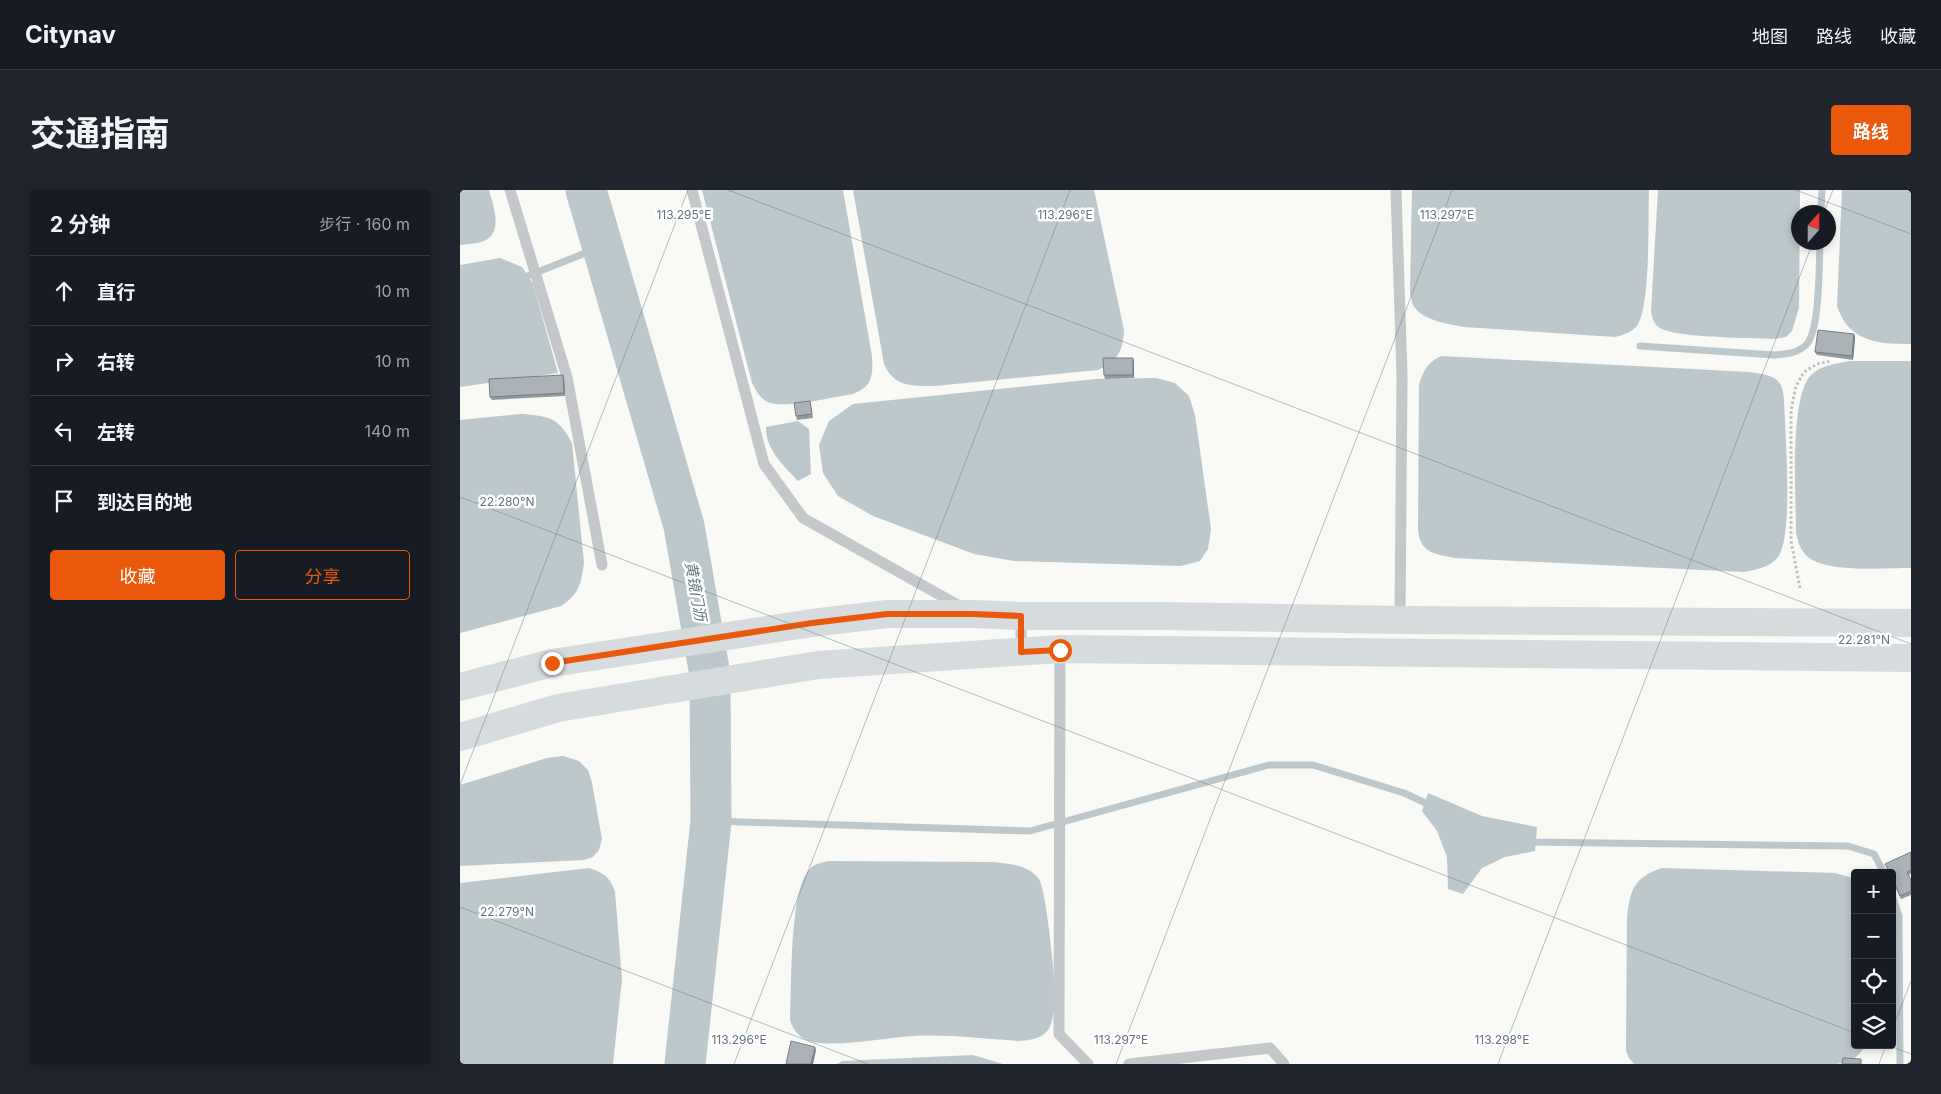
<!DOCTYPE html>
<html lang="zh">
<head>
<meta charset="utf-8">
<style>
  body { margin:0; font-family:Inter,"Noto Sans SC",sans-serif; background:#20242c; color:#f1f3f6 }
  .controls { position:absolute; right:15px; bottom:15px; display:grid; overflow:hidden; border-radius:5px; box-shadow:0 2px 8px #0003 }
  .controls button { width:45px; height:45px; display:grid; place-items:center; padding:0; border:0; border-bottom:1px solid #363941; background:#171b24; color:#f1f3f6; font:25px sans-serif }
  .compass { position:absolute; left:1331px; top:15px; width:45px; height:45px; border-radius:50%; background:#171b24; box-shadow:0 2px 8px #0003; rotate:21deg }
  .stop { position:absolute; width:15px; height:15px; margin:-11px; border:4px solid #ea580c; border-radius:50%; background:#fff }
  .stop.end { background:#ea580c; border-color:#fff; box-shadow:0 1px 5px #0008 }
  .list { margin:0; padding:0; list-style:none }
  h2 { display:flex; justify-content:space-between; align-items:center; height:65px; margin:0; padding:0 20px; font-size:21px }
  h2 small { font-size:16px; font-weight:400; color:#9ea1a6 }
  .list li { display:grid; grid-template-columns:32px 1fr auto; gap:15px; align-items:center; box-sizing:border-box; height:70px; padding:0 20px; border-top:1px solid #363941 }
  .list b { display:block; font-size:19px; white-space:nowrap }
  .list em { font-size:16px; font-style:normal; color:#9ea1a6 }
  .actions { display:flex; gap:10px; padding:15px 20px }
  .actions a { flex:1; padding:11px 0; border:1px solid #ea580c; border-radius:5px; text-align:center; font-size:18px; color:#ea580c }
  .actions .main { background:#ea580c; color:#fff }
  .icon { flex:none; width:28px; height:28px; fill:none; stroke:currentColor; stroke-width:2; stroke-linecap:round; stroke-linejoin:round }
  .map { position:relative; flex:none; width:1451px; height:874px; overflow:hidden; border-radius:5px }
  header { display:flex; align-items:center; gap:30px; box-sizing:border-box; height:70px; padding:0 25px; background:#171b24; border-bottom:1px solid #363941 }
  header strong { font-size:24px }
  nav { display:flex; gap:28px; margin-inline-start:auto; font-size:18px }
  .intro { display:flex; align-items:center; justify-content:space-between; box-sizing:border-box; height:120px; padding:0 30px }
  h1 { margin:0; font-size:35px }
  .button { padding:12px 22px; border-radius:5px; background:#ea580c; color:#fff; font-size:18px; font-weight:700 }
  main { display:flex; gap:30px; padding:0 30px }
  aside { flex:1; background:#171b24; border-radius:5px; box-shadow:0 2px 8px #0003 }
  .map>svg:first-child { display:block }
  .water { fill:#bcc8cc }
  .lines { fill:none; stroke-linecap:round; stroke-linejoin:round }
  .stream { stroke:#bcc8cc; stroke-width:7 }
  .river { stroke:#bcc8cc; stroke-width:41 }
  .path { stroke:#bec0c3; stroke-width:3; stroke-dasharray:2.5 2.5; stroke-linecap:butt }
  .lane { stroke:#c4c8cb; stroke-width:11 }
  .secondary { stroke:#d6dbde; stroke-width:28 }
  .wall { fill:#939a9f }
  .shaded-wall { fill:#787d82 }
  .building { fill:#abb3b9; stroke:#787d82 }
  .route { stroke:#ea580c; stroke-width:6 }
  .ticks { fill:none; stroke:#647481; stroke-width:1; stroke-opacity:0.45 }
  .labels { text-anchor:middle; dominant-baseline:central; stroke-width:5; stroke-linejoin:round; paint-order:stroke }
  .water-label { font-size:15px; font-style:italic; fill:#637a82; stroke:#fff }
  .ticks-label { font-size:12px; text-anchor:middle; fill:#647481; stroke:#fff; stroke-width:5; stroke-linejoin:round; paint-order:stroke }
</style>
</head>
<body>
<header>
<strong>Citynav</strong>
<nav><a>地图</a><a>路线</a><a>收藏</a></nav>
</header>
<div class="intro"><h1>交通指南</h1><a class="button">路线</a></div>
<main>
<aside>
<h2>2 分钟<small>步行 · 160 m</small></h2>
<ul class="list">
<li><svg class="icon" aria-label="ahead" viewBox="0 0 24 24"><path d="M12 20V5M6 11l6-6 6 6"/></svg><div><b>直行</b></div><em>10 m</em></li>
<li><svg class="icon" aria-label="right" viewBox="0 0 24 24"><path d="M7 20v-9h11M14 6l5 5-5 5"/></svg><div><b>右转</b></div><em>10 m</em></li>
<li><svg class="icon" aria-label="left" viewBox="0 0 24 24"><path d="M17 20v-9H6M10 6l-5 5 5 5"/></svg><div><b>左转</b></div><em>140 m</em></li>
<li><svg class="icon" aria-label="arrive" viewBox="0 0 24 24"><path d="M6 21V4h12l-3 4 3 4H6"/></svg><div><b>到达目的地</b></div></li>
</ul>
<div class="actions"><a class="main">收藏</a><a>分享</a></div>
</aside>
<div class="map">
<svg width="1451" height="874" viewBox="0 0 1451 874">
  <rect width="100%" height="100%" fill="#f9f9f6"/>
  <g class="water">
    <path d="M 0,0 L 29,0 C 33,15 44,43 24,51 C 17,54 7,54 0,55 Z"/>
    <path d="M 242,0 L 383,0 L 412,166 C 413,185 413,196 393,204 C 373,207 329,218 310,213 C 301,210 296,201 292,193 Z"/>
    <path d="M 393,0 L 634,0 L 664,140 C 663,161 658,171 638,180 L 475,196 C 452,196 434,197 424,174 Z"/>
    <path d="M 952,0 L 1189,0 C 1188,26 1191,121 1176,137 C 1170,143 1163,145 1155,147 L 1004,137 C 989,134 962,131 953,115 C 952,112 951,107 950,103 Z"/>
    <path d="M 1198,0 L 1340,0 L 1339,118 L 1332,141 L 1326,147 L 1314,149 C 1291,148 1216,148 1200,138 C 1194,134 1192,128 1191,121 Z"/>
    <path d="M 1382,0 L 1451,0 L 1451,154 C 1418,154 1389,152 1377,116 Z"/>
    <polygon points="40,68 62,77 73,94 98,183 0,197 0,75"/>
    <path d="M 981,166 L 1290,182 C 1312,186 1322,185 1324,210 C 1325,242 1334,344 1318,367 C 1309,378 1297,379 1284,382 L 995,368 C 975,364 960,363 958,340 L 959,195 C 963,181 967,173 981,166 Z"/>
    <path d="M 1390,171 L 1451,171 L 1451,378 C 1425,378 1367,383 1348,367 C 1340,360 1338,352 1336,343 C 1336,310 1329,207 1351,185 C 1361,175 1376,174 1390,171 Z"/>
    <polygon points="696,188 715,193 729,206 735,225 751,339 748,359 740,371 721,376 554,371 514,364 413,326 378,306 363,283 359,255 369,231 393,214 636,189"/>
    <path d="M 61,224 C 89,226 98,227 112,253 L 124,373 C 121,394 119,404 101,416 L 0,443 L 0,230 Z"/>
    <path d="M 338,231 L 349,239 L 351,284 L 338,291 C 324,276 305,259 306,237 Z"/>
    <polygon points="103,566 119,571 128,580 132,593 142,649 139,660 133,667 124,670 0,676 0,595 87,568"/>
    <polygon points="968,603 1022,626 1077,637 1075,661 1045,667 1022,678 1003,704 988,699 987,667 977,641 962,621"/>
    <path d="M 368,671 L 534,672 C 551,674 568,675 579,689 C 586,698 597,801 595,814 C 594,822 592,834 588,840 C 581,849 570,850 560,851 C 526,849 486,844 453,846 C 425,848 379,857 353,852 C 341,850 333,841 330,830 C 332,796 329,706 348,681 C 353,674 360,673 368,671 Z"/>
    <path d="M 129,678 C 144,683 150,687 155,702 L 162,789 L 153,874 L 0,874 L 0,693 Z"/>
    <path d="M 1202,678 L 1375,683 L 1393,688 L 1395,690 L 1395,855 L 1406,855 C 1399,867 1391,871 1377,874 L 1174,874 L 1169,868 L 1166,861 L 1167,727 C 1170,700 1174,687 1202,678 Z"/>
    <polygon points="513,865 543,874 377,874 382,871"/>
  </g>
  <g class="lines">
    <g class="stream">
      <polyline points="1361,22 1362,0"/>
      <polyline points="60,89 143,56"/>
      <path d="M 1180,156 L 1314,165 C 1326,164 1336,164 1346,155 C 1360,142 1359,74 1360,52"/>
      <polyline points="251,631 570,641 809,575 853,575 944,603 972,616"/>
      <polyline points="1067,652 1388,656 1414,664 1424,683"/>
      <polyline points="1432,705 1439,726 1440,874"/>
    </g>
    <polyline class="river" points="126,0 224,336 250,485 251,631 225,874"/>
    <polyline class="path" points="1340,398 1331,351 1331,220 1336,196 1344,182 1357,174 1371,171"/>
    <g class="lane">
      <polyline points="50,0 107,187 142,375"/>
      <polyline points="232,0 304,274 343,328 503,418"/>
      <polyline points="936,0 942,186 940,430"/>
      <polyline points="600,459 599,844 628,874"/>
      <polyline points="561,462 561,426"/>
      <polyline points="669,874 810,858 824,874"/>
    </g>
    <g class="secondary">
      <polyline points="0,497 92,473 352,433 427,424 513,424 561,426 701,426 940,430 1451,433"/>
      <polyline points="0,547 98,518 358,475 600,459 1451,468"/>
    </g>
  </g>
  <g class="wall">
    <polygon points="1394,144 1395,148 1393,170 1357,165 1355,162"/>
    <polygon points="674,171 674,188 645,189 644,185"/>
    <polygon points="103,185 104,188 105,206 32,210 30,207"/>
    <polygon points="350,211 353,228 337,230 336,226"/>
    <polygon points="1451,662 1451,684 1448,685 1451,690 1451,705 1441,709 1432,689"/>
  </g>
  <g class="shaded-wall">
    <polygon points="1394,144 1395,148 1393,170 1392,166"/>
    <polygon points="673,168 674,171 674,188 673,185"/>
    <polygon points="103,185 104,188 105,206 104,203"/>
    <polygon points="355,857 356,860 353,874 351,874"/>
  </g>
  <g class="building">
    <polygon points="1358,140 1394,144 1392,166 1355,162"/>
    <polygon points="643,168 673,168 673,185 644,185"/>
    <polygon points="103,185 104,203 30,207 29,189"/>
    <polygon points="350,211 352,224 336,226 334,213"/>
    <polygon points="1451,662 1451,680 1447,682 1451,690 1451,701 1440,706 1432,688 1432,683 1430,683 1425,674"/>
    <polygon points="331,851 355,857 351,874 326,874"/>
    <polygon points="1383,868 1401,869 1401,874 1382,874"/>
  </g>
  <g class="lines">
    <polyline class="route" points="92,473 352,433 427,424 513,424 561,426 561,462 600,460"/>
  </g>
  <path class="ticks" d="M 268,0 L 1451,454M 1336,0 L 1451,44M 1364,22 L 1373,0M 0,307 L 1395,843M 0,595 L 228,0M 0,717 L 408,874M 1432,840 L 1451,791M 1427,855 L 1451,864M 274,874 L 610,0M 656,874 L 992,0M 1038,874 L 1353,52M 1419,874 L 1426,855"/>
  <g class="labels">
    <g class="water-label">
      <text transform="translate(236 401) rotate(80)">黄镜门沥</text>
    </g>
  </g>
  <g class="ticks-label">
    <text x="224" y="29">113.295°E</text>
    <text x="605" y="29">113.296°E</text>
    <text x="987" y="29">113.297°E</text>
    <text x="47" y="316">22.280°N</text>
    <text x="1404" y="454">22.281°N</text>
    <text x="47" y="726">22.279°N</text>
    <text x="279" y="854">113.296°E</text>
    <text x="661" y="854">113.297°E</text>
    <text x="1042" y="854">113.298°E</text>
  </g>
</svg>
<div class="controls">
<button>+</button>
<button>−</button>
<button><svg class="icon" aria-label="locate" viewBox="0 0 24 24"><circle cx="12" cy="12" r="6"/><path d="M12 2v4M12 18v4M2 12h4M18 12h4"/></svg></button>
<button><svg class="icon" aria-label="layers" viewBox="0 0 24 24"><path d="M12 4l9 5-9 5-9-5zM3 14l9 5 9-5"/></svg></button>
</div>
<svg class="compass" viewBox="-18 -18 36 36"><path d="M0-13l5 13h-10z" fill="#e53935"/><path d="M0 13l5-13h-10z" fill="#9ea1a6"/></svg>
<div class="stop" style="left:600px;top:460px"></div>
<div class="stop end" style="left:92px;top:473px"></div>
</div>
</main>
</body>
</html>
